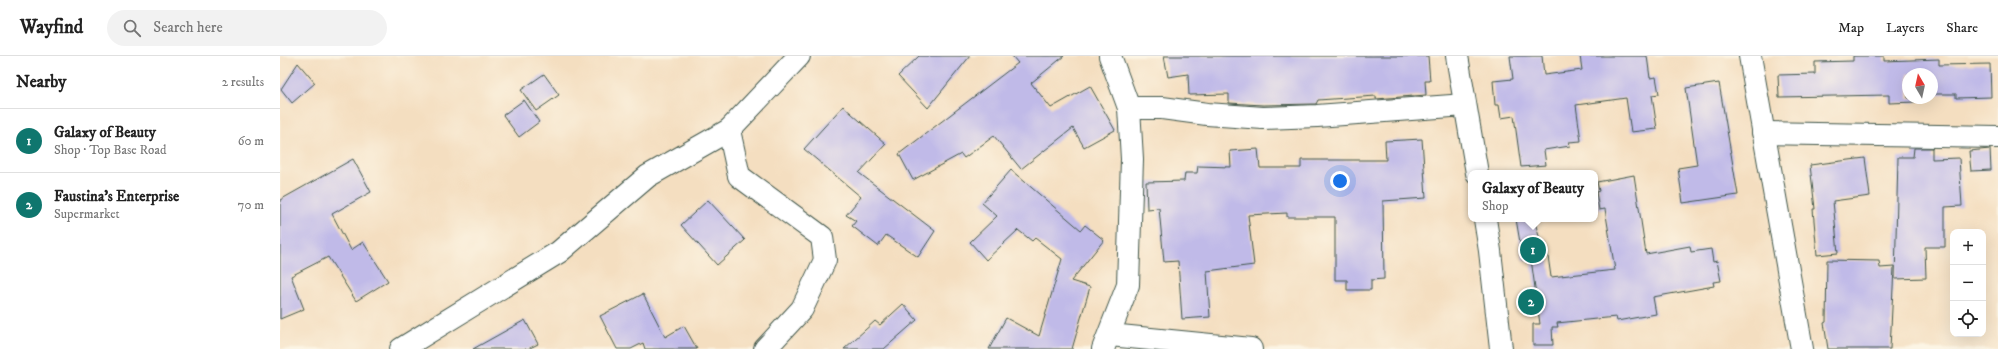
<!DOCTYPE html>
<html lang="en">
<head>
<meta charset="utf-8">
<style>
  body { margin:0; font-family:"IM FELL DW Pica",serif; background:#f2f2f2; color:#222 }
  .controls { position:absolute; right:12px; bottom:12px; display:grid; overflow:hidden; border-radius:8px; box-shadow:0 4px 16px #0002 }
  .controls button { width:36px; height:36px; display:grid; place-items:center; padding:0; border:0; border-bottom:1px solid #e0e0e0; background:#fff; color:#222; font:20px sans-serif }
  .compass { position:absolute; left:1622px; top:12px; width:36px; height:36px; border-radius:50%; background:#fff; box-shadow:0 4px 16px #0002; rotate:351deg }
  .you { position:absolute; left:1060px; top:125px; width:14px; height:14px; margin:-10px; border:3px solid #fff; border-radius:50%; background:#1a73e8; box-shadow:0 0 0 6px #1a73e833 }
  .badge { display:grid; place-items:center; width:26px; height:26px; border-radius:50%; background:#0f766e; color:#fff; font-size:13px; font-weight:700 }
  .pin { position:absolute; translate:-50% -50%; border:2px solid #fff; box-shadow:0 1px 4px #0006 }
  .popup { position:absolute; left:1188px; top:114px; width:130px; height:52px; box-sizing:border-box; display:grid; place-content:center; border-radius:8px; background:#fff; filter:drop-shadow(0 1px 3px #0005); font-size:13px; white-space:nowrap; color:#767676 }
  .popup b { font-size:15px; color:#222 }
  .popup::after { content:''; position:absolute; left:50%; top:100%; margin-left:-8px; border:8px solid transparent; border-top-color:#fff }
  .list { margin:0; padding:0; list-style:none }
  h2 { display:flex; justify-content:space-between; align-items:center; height:52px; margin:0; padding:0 16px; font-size:17px }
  h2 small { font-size:13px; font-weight:400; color:#767676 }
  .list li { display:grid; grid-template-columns:26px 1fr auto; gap:12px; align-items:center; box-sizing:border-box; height:64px; padding:0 16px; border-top:1px solid #e0e0e0 }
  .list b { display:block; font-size:15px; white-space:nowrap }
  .list p { margin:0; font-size:13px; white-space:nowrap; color:#767676 }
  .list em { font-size:13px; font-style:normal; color:#767676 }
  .icon { flex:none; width:22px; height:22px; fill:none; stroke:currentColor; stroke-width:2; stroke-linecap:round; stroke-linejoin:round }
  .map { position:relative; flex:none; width:1718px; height:293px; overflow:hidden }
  header { display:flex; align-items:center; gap:24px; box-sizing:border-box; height:56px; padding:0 20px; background:#fff; border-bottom:1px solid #e0e0e0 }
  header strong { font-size:19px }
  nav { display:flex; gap:22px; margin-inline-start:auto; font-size:14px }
  .search { width:280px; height:36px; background:#f2f2f2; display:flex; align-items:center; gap:10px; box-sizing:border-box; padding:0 14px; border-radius:22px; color:#767676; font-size:15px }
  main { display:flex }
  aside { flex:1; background:#fff }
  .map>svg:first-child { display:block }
  .building { fill:#c0bae8 }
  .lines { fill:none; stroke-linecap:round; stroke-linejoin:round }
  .minor-casing { stroke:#3f5549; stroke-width:24 }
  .minor { stroke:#fff; stroke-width:22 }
</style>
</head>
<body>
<header>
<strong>Wayfind</strong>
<div class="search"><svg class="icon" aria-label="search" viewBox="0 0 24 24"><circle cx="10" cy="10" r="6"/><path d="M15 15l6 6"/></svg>Search here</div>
<nav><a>Map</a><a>Layers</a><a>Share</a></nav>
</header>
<main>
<aside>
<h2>Nearby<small>2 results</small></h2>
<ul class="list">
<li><span class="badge">1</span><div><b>Galaxy of Beauty</b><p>Shop · Top Base Road</p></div><em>60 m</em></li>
<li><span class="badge">2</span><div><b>Faustina's Enterprise</b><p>Supermarket</p></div><em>70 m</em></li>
</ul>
</aside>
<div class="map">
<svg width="1718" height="293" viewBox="0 0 1718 293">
  <rect width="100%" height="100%" fill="#fcf5e5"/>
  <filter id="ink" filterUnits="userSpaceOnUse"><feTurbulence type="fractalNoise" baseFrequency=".025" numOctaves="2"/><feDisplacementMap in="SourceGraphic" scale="8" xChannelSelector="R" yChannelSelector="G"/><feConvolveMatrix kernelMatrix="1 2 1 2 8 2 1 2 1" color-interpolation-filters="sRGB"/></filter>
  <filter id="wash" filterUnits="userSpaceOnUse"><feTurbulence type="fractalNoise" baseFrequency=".012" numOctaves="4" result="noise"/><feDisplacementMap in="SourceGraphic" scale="16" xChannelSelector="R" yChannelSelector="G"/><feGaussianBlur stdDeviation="0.9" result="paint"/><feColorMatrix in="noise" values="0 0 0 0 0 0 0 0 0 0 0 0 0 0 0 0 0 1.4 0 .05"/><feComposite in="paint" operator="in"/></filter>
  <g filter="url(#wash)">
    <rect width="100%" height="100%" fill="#f4dec0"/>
    <g id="blocks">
      <g class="building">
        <polygon points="639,0 690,0 648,52 618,20"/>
        <polygon points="732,0 784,0 751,27 771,52 810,30 835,74 804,91 793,72 741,113 714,80 684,102 681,98 633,124 619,98 738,7"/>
        <polygon points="884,0 1148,0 1150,25 1145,25 1146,39 1096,43 1096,40 1038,44 1036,48 983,49 949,47 949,38 909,39 908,18 888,21"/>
        <polygon points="1230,0 1262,0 1264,19 1302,14 1300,0 1367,0 1370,22 1376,21 1379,38 1372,39 1377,73 1351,76 1346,42 1296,49 1301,85 1289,86 1290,90 1264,94 1266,109 1241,111 1234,60 1221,62 1219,49 1215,49 1213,25 1233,23"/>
        <polygon points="1573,0 1604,0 1604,5 1659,3 1659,9 1710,8 1711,41 1676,42 1676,38 1652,38 1652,18 1628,18 1628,42 1636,42 1636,46 1609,47 1609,39 1499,41 1498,19 1535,18 1535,6 1573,5"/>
        <polygon points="18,7 35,27 12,47 1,33"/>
        <polygon points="264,18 279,39 256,55 241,34"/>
        <polygon points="1439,27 1458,139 1403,147 1398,112 1417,109 1406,32"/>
        <polygon points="244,44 259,66 239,81 223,59"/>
        <polygon points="563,50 606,88 579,117 655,175 638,201 606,179 598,190 572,170 576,165 566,159 581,141 524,93"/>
        <polygon points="1142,83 1146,142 1103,145 1104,223 1091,224 1091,234 1067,234 1067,224 1055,224 1055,161 1007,161 1007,157 968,159 974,209 927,215 930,261 902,263 898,205 884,206 879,152 867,153 866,126 904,125 905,117 917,117 918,110 951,111 950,95 978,93 980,112 1021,112 1021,104 1106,104 1105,85"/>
        <polygon points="1634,92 1652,92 1652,103 1679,102 1682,150 1665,151 1665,191 1645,191 1646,222 1615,223 1618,101 1633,101"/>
        <polygon points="1710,93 1711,114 1691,115 1689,95"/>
        <polygon points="1585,102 1590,140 1553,145 1558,197 1537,199 1533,153 1535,153 1530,109"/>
        <polygon points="73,103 91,136 52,158 71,194 83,186 108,225 76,245 48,201 11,220 24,253 0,263 0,144"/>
        <polygon points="731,114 801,174 805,169 824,184 791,225 810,231 792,293 709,293 726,262 759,280 782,203 755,182 752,185 738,174 706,204 690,186 717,160 702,147"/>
        <polygon points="1354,119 1366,198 1410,190 1411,196 1431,193 1433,206 1437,205 1441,225 1433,226 1434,230 1373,241 1376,258 1337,265 1336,261 1277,267 1278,271 1272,271 1273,289 1253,289 1253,268 1260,268 1251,203 1243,204 1236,163 1254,163 1261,187 1266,186 1271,221 1335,214 1325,153 1319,154 1316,136 1319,135 1317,126"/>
        <polygon points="428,144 465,184 437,209 401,169"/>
        <polygon points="1547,204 1599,205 1600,212 1614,211 1610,293 1548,293 1544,267 1546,266"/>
        <polygon points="363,238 385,281 404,270 417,293 365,293 363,287 351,293 337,293 320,260"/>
        <polygon points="623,248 637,264 604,293 564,293 595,265 600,269"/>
        <polygon points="245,264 258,288 248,293 193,293"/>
      </g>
    </g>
  </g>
  <g filter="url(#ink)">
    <use href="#blocks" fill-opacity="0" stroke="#3f5549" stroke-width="1"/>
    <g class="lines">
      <defs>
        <g id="minor">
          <polyline points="1177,0 1197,117"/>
          <polyline points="1470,0 1522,293"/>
          <polyline points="849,52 882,52 927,58 983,62 1037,60 1185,49"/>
          <polyline points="449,74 459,120 542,181 545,204 522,253 485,293"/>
          <polyline points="1483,77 1718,81"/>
          <polyline points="1205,163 1210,195 1221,293"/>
          <polyline points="830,279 971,293"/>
          <polyline points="121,293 279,196 368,120 449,74 519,0"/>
          <polyline points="823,293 848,229 852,103 849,52 830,0"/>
        </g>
      </defs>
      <use href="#minor" class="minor-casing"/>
      <use href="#minor" class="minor"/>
    </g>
  </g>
</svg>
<div class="controls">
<button>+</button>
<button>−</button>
<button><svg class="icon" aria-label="locate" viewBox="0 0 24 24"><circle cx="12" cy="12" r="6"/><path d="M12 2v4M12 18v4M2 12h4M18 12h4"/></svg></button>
</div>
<svg class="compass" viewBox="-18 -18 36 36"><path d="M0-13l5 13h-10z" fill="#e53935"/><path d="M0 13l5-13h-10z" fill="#767676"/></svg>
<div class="you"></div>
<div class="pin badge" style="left:1253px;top:194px">1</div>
<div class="popup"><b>Galaxy of Beauty</b>Shop</div>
<div class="pin badge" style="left:1251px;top:246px">2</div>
</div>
</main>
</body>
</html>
